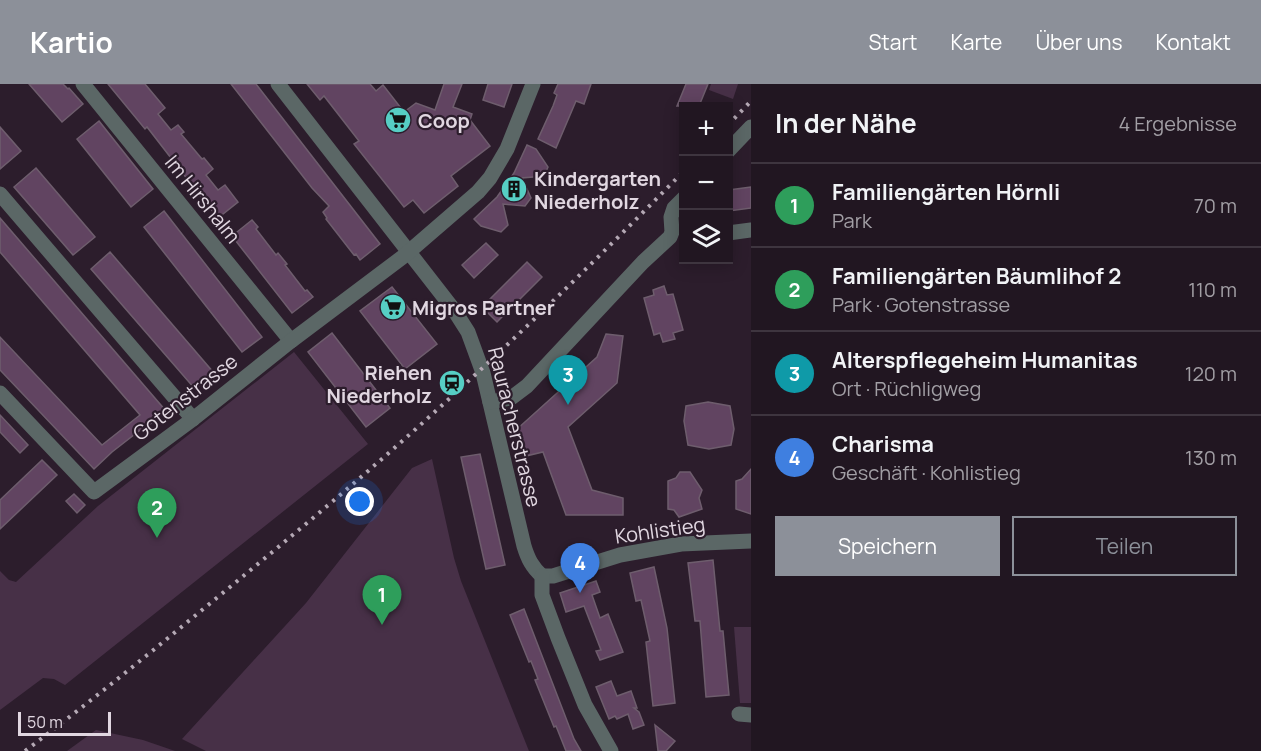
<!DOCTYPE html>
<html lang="de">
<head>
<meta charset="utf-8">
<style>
  body { margin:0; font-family:Manrope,sans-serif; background:#2d232e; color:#f1f3f6 }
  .controls { position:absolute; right:18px; top:18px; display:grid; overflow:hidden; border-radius:0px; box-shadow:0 3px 15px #0003 }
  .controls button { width:54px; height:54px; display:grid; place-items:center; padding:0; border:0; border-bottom:2px solid #3e353f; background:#211621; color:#f1f3f6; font:30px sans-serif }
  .scale { position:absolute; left:18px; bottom:15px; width:93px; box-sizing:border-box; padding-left:6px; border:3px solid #e1d7e1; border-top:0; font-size:16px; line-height:21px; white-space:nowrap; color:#e1d7e1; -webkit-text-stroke:4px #2c1d2c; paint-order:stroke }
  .you { position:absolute; left:360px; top:418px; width:21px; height:21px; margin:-15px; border:4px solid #fff; border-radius:50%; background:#1a73e8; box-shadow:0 0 0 9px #1a73e833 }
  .badge { display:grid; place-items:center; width:39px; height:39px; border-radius:50%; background:#8c9099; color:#fff; font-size:20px; font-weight:700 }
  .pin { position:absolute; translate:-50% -50px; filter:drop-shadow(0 2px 3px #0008) }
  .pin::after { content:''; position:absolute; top:32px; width:21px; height:18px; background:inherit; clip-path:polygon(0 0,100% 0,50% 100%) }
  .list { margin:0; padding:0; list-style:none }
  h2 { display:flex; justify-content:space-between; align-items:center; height:78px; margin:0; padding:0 24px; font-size:26px }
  h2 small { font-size:20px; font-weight:400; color:#a29fa5 }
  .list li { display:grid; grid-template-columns:39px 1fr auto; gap:18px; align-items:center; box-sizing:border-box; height:84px; padding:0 24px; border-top:2px solid #3e353f }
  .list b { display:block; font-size:22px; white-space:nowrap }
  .list p { margin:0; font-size:20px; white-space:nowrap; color:#a29fa5 }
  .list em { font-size:20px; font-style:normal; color:#a29fa5 }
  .actions { display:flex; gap:12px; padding:18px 24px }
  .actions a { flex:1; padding:14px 0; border:2px solid #8c9099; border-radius:0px; text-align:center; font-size:21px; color:#8c9099 }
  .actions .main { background:#8c9099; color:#fff }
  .icon { flex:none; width:33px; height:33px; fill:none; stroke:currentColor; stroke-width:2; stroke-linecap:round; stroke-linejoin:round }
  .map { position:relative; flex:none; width:751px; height:667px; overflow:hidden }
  header { display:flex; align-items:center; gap:36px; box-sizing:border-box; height:84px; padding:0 30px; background:#8c9099; color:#fff }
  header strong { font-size:28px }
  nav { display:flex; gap:33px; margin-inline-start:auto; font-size:21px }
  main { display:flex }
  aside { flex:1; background:#211621 }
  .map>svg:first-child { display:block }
  .green { fill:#473047 }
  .building { fill:#614461; stroke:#6e5d6d; stroke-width:1.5 }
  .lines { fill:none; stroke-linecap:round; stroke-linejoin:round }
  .minor { stroke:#5b6766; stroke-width:15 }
  .rail { stroke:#b5a9b5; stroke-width:4; stroke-dasharray:3 6; stroke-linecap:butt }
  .labels { text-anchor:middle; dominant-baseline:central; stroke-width:4.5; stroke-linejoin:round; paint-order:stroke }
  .poi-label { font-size:20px; font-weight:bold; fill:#e1d7e1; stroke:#2c1d2c; text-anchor:start }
  .street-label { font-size:20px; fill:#e1d7e1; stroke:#2c1d2c }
</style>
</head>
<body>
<header>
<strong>Kartio</strong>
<nav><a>Start</a><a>Karte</a><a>Über uns</a><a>Kontakt</a></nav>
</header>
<main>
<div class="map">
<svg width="751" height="667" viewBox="0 0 751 667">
  <rect width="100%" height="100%" fill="#2c1d2c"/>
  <g class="green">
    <polygon points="711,0 738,0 733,15 709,6"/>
    <polygon points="294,268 368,360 65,601 54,595 43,594 0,626 0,487 9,496 16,498 98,422"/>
    <polygon points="432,375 454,474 461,497 529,667 206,667 182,655 306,519 412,384"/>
    <polygon points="734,543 751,543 751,619 740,619"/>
    <polygon points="96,646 143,656 175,667 67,667"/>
  </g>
  <g class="building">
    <polygon points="29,0 63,0 68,5 69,4 83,20 62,38"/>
    <polygon points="108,0 145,0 165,24 158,30 171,46 178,41 184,48 181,50 202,75 204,74 213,85 206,91 218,106 225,101 238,118 218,134 196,106 195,106 187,96 188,96 147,43 145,45"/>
    <polygon points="231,0 256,0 380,160 360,176 356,170 354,171 326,135 327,134 323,128 329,122 312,104"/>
    <polygon points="307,0 370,0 376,7 383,1 404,28 416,19 435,26 444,0 462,0 453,23 472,30 470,36 490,62 451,92 458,102 424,129 413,116 404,123 354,60 359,57 324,12 320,16"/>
    <polygon points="488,0 512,0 504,23 483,16"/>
    <polygon points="558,0 591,0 584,20 576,17 556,64 538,55 553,22 557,11 554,9"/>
    <polygon points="686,0 708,0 699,22 677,22"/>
    <polygon points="99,37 153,105 131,123 77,55"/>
    <polygon points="0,43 21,67 0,85"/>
    <polygon points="527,61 536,65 548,83 544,92 522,94 531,114 525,122 503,120 508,141 501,148 481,142 474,135 497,113 514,89"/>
    <polygon points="36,84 95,153 73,171 14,103"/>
    <polygon points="751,103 751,124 729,127 729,106"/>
    <polygon points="164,127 262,253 242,268 144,143"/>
    <polygon points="0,134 166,327 149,341 148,340 112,368 94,385 0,286 0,253 102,361 140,331 0,168"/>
    <polygon points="252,136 258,143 256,145 276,171 278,169 287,180 285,181 305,207 307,206 313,213 292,229 232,152"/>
    <polygon points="486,159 498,171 474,194 462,181"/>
    <polygon points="110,168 214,289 195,305 91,185"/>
    <polygon points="527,178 542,193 497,238 482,223"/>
    <polygon points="664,202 667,211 673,210 683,246 673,249 675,255 663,258 660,249 654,251 644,214 654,211 653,206"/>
    <polygon points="392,203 437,260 405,285 360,227"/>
    <polygon points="332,249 390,324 366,343 308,268"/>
    <polygon points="606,250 623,252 617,299 568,343 592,406 623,414 623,431 566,431 543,368 526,372 522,354 516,346 597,273"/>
    <polygon points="708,318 730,322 734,345 731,361 709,365 688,361 684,337 686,322"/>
    <polygon points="0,331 28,361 20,369 0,348"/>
    <polygon points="480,370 505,481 486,485 461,373"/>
    <polygon points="42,376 57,391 0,445 0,416"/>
    <polygon points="751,385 751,430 736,425 736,397 742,395"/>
    <polygon points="680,388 690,388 702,406 699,414 702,425 679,433 674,426 668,425 668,397 676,394"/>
    <polygon points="74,410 85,421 77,429 66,417"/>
    <polygon points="713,476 720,547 723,547 729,611 706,613 700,537 695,537 688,479"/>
    <polygon points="654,483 667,544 675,619 653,622 646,558 650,557 641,516 636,517 630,489"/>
    <polygon points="596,497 600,508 592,511 600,534 608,530 623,568 600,576 596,567 601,566 584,522 566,528 560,509"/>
    <polygon points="524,525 574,655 581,667 566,667 556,642 554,643 535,596 538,595 531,577 529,578 510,531"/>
    <polygon points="611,597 617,612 631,607 637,624 634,624 639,628 644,641 633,645 628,630 617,635 615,632 609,635 596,603"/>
    <polygon points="655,641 675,657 666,667 658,667"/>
  </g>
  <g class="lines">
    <g class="minor">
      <polyline points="83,0 291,257"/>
      <path d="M 278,0 L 454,226 L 468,248 L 483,289 L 524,462 C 528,475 532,483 542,492"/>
      <polyline points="728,67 751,43"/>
      <polyline points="0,110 193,335"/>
      <polyline points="728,149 751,146"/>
      <polyline points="0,309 94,408 193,335 291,257 404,172 478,108 490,94 507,65 533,0"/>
      <polyline points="490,318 511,314 527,302 643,178 670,153 672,148 671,133 674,124 684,114"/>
      <polyline points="542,492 553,492 620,471 681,460 751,457"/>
      <polyline points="542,492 542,511 558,554 585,621 611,667"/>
      <polyline points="739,630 751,631"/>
    </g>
    <g class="rail">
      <polyline points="728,41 751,17"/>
      <path d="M 25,667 C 86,621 144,574 202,526 C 291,453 379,380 463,302 C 539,232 612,160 684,87"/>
    </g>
  </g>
  <defs>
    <symbol id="supermarket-disc" viewBox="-11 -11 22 22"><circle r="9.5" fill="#56cec4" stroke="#2c1d2c"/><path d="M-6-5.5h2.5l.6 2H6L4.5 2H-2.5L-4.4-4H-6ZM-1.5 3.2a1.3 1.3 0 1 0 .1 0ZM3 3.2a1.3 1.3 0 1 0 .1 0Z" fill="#111"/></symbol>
    <symbol id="building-disc" viewBox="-11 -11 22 22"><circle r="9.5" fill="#56cec4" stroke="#2c1d2c"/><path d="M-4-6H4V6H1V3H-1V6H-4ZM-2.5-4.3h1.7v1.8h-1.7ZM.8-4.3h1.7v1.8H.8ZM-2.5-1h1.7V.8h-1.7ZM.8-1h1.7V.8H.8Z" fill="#111"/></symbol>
    <symbol id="station-disc" viewBox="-11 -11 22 22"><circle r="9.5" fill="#56cec4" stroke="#2c1d2c"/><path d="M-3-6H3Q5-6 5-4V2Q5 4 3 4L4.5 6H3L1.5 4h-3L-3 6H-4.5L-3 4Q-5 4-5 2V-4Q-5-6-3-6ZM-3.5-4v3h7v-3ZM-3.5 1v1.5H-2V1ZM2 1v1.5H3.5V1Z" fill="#111"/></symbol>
  </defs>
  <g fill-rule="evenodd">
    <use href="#supermarket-disc" x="383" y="21" width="30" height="30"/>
    <use href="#building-disc" x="499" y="90" width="30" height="30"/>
    <use href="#supermarket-disc" x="378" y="208" width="30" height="30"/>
    <use href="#station-disc" x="437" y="284" width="30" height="30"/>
  </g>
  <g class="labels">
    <g class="poi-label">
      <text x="418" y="36">Coop</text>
      <text x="534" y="94">Kindergarten<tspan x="534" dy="23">Niederholz</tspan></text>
      <text x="412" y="223">Migros Partner</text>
      <text x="432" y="288" text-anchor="end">Riehen<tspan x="432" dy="23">Niederholz</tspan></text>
    </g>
    <g class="street-label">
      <text transform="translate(203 115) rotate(51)">Im Hirshalm</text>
      <text transform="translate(185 313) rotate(-38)">Gotenstrasse</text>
      <text transform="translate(515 343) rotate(76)">Rauracherstrasse</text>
      <text transform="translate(660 446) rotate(-8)">Kohlistieg</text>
    </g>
  </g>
</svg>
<div class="controls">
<button>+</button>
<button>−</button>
<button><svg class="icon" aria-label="layers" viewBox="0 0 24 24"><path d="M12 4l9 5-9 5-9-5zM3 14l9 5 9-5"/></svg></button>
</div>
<div class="scale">50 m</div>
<div class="you"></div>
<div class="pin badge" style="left:382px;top:541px;background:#2e9e5b">1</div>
<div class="pin badge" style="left:157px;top:454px;background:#2e9e5b">2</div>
<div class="pin badge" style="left:568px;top:321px;background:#0f9aa8">3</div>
<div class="pin badge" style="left:580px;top:509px;background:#3f7fe0">4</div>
</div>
<aside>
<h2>In der Nähe<small>4 Ergebnisse</small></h2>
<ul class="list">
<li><span class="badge" style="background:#2e9e5b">1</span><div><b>Familiengärten Hörnli</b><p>Park</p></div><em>70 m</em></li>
<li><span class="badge" style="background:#2e9e5b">2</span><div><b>Familiengärten Bäumlihof 2</b><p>Park · Gotenstrasse</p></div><em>110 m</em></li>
<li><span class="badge" style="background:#0f9aa8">3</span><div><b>Alterspflegeheim Humanitas</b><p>Ort · Rüchligweg</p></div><em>120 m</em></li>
<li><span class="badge" style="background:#3f7fe0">4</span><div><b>Charisma</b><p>Geschäft · Kohlistieg</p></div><em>130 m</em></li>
</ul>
<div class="actions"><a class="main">Speichern</a><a>Teilen</a></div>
</aside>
</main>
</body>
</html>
